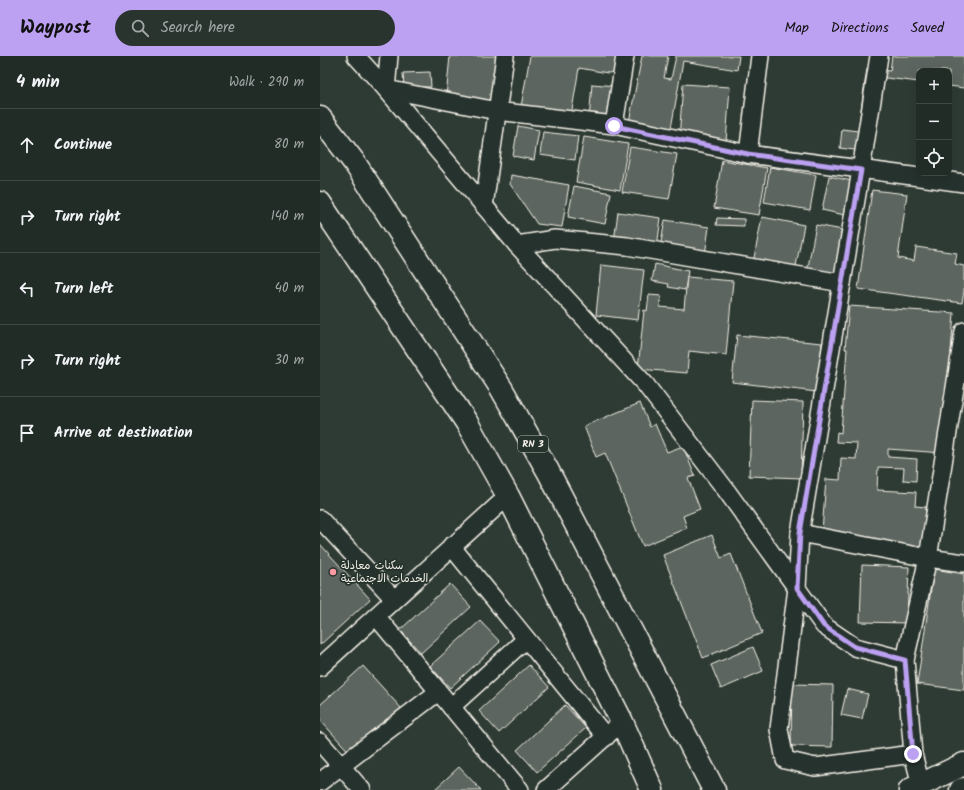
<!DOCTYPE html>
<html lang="en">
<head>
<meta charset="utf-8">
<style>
  body { margin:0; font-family:Kalam,"Playpen Sans Arabic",sans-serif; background:#2a342f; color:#f1f3f6 }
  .controls { position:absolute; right:12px; top:12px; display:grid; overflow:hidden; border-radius:8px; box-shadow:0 4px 16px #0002 }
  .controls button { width:36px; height:36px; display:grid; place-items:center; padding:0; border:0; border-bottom:1px solid #3f4844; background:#222c27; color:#f1f3f6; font:20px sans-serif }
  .stop { position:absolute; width:12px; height:12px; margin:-9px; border:3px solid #bca0f2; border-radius:50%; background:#fff }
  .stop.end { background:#bca0f2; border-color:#fff; box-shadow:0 1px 4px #0008 }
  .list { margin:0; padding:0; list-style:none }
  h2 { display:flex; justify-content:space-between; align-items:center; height:52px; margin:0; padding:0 16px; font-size:17px }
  h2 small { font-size:13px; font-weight:400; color:#a2a7a7 }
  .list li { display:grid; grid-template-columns:26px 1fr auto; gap:12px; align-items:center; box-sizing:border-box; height:72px; padding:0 16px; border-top:1px solid #3f4844 }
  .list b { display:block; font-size:15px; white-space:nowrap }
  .list em { font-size:13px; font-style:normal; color:#a2a7a7 }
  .icon { flex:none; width:22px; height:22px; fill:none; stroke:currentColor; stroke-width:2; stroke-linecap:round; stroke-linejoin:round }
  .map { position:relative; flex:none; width:644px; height:734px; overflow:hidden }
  header { display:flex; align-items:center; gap:24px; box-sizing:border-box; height:56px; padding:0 20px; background:#bca0f2; color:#111 }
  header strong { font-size:19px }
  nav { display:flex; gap:22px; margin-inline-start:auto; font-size:14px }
  .search { width:280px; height:36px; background:#2a342f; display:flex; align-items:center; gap:10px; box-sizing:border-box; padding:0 14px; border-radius:22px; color:#a2a7a7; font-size:15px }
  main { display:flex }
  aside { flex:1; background:#222c27 }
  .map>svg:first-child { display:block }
  .building { fill:#5c655e; stroke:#f4f1e8 }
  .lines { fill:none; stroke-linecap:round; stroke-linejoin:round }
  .minor-casing { stroke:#f4f1e8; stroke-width:20 }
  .secondary-casing { stroke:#f4f1e8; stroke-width:25 }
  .primary-casing { stroke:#f4f1e8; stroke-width:25 }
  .minor { stroke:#26332d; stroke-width:17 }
  .secondary { stroke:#26332d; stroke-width:22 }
  .primary { stroke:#26332d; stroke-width:22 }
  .route { stroke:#bca0f2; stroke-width:5 }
  .poi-dot { fill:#ff9aa2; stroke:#26332d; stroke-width:1.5 }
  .labels { text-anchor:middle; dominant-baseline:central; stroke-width:3.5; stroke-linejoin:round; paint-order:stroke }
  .shield { fill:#26332d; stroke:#b6b8b0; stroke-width:1 }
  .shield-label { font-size:10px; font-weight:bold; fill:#f4f1e8 }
  .poi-label { font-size:11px; fill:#f4f1e8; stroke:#26332d; text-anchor:start }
</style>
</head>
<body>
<header>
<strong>Waypost</strong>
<div class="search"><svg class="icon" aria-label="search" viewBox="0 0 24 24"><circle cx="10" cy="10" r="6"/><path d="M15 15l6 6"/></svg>Search here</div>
<nav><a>Map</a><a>Directions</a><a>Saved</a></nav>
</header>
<main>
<aside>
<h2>4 min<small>Walk · 290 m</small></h2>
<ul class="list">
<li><svg class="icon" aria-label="ahead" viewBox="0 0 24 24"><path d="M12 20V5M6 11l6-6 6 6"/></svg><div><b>Continue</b></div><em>80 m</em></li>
<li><svg class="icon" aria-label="right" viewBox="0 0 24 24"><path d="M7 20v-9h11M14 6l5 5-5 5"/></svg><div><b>Turn right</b></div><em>140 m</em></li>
<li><svg class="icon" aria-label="left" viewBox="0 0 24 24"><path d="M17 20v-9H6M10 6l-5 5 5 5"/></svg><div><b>Turn left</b></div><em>40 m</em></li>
<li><svg class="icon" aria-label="right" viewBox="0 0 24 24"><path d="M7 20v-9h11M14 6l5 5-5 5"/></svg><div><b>Turn right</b></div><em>30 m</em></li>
<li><svg class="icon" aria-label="arrive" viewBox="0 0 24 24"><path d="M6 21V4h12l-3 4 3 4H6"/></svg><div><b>Arrive at destination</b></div></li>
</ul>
</aside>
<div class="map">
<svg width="644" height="734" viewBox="0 0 644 734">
  <rect width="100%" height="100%" fill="#2e3b34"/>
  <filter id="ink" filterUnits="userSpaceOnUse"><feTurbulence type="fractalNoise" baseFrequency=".025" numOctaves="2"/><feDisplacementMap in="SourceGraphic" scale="8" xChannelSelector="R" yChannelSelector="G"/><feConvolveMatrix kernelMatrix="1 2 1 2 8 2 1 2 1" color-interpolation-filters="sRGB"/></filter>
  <g filter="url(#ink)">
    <g class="building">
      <polygon points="130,0 179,0 173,46 126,41"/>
      <polygon points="210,0 305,0 303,15 288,17 259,12 251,60 201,51"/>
      <polygon points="322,0 348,0 344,22 351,23 356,0 419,0 417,14 363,5 350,78 308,71"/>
      <polygon points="572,0 644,0 644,32 629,30 629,15 599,15 599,26 558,21 548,96 520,92 522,73 538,75 547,12 570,15"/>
      <polygon points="110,16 111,31 84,31 83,17"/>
      <polygon points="272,28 296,30 292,66 269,64"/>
      <polygon points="363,28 410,31 406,86 359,83"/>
      <polygon points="198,70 219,74 214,104 193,100"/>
      <polygon points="223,76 258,80 255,104 220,99"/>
      <polygon points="264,81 308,88 300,134 256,126"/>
      <polygon points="310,91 357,98 349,143 302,136"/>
      <polygon points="402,104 447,112 439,159 394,152"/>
      <polygon points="450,111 496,119 490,154 444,146"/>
      <polygon points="191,119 249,129 242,171 217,168 190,128"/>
      <polygon points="509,120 536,126 529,160 502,154"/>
      <polygon points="254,130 291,137 285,168 248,161"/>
      <polygon points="552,134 587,138 578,202 594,205 596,191 637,197 635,208 644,210 644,235 642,247 538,233"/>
      <polygon points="298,156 341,162 337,191 294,185"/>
      <polygon points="442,161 484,169 475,215 433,207"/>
      <polygon points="397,162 424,163 424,170 396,169"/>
      <polygon points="345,164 389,171 385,199 340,192"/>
      <polygon points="496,169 528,175 518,223 487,216"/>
      <polygon points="335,208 368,215 365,234 348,231 349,228 332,225"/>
      <polygon points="281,209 324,214 318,264 276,259"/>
      <polygon points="367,221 413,225 406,299 369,295 367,317 318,313 324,254 327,255 329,239 341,240 340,251 364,253"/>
      <polygon points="529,250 634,257 623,397 568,393 568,401 597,403 596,425 583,424 584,412 558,411 557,434 596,436 595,450 606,451 603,497 501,489 506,423 520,424 521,402 536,403 537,387 516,386 517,376 521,377 527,293 525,293"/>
      <polygon points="417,279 502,287 497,336 412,326"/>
      <polygon points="432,344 483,346 481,422 429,420"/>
      <polygon points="320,347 330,371 335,368 347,396 363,390 375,420 368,422 380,453 363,460 367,472 323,490 285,397 276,401 264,370"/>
      <polygon points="392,479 401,502 411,498 442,577 383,602 343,499"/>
      <polygon points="0,488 50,543 0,589"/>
      <polygon points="542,509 589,511 587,567 540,566"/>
      <polygon points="614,513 644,518 644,634 597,628"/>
      <polygon points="130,528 151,551 101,597 80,574"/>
      <polygon points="160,565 180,586 130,632 110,610"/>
      <polygon points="433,591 443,615 401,633 391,609"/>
      <polygon points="209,609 229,631 179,677 159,655"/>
      <polygon points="43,610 81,652 31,698 0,664 0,649"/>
      <polygon points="472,628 513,629 512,691 471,690"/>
      <polygon points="527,633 548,638 542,663 521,659"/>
      <polygon points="245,649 266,672 217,716 197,694"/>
      <polygon points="139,711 161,734 114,734"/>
    </g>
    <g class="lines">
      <defs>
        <g id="minor">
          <polyline points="36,0 66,33 197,189 325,328 406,434 504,570 535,591 585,604"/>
          <polyline points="69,0 66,33 177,55 294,69 428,98 644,127"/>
          <polyline points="559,0 541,114 480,477 477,532 459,673 465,704 495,711 593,698 601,729"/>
          <polyline points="294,69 305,0"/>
          <polyline points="428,98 440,0"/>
          <polyline points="164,150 185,0"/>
          <polyline points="197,189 235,183 307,190 522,227"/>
          <polyline points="0,463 74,543"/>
          <polyline points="480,477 608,502 644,507"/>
          <polyline points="131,490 286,681"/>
          <polyline points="56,560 200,734"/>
          <polyline points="0,611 188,440"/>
          <polyline points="131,651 206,583"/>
          <polyline points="0,686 42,734"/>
          <polyline points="593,698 585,604 608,502 644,275"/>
          <polyline points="0,726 118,636"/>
          <polyline points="226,734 294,673"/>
        </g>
        <g id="secondary">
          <polyline points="590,734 644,708"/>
          <polyline points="641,734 644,733"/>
        </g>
        <g id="primary">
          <polyline points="0,62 34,106 181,332 228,415 394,734"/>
          <polyline points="0,147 147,367 188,440 302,666 332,734"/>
        </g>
      </defs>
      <use href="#minor" class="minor-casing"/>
      <use href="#secondary" class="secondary-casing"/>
      <use href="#primary" class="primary-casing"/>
      <use href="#minor" class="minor"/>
      <use href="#secondary" class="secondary"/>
      <use href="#primary" class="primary"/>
    </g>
  </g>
  <g class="lines" filter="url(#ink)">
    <polyline class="route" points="294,70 428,98 541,114 480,477 477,532 504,570 535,591 585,604 593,698"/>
  </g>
  <circle class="poi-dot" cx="13" cy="516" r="4"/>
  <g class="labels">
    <rect class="shield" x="198" y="380" width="30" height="16" rx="3"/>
    <g class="shield-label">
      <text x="213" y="388">RN 3</text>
    </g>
    <g class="poi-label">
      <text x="21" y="510">سكنات معادلة<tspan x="21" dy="13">الخدمات الاجتماعية</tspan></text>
    </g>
  </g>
</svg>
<div class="controls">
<button>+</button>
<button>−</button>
<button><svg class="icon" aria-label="locate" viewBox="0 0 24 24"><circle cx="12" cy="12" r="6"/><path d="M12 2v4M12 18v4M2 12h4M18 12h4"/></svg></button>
</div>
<div class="stop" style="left:294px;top:70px"></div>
<div class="stop end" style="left:593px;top:698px"></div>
</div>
</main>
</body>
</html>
